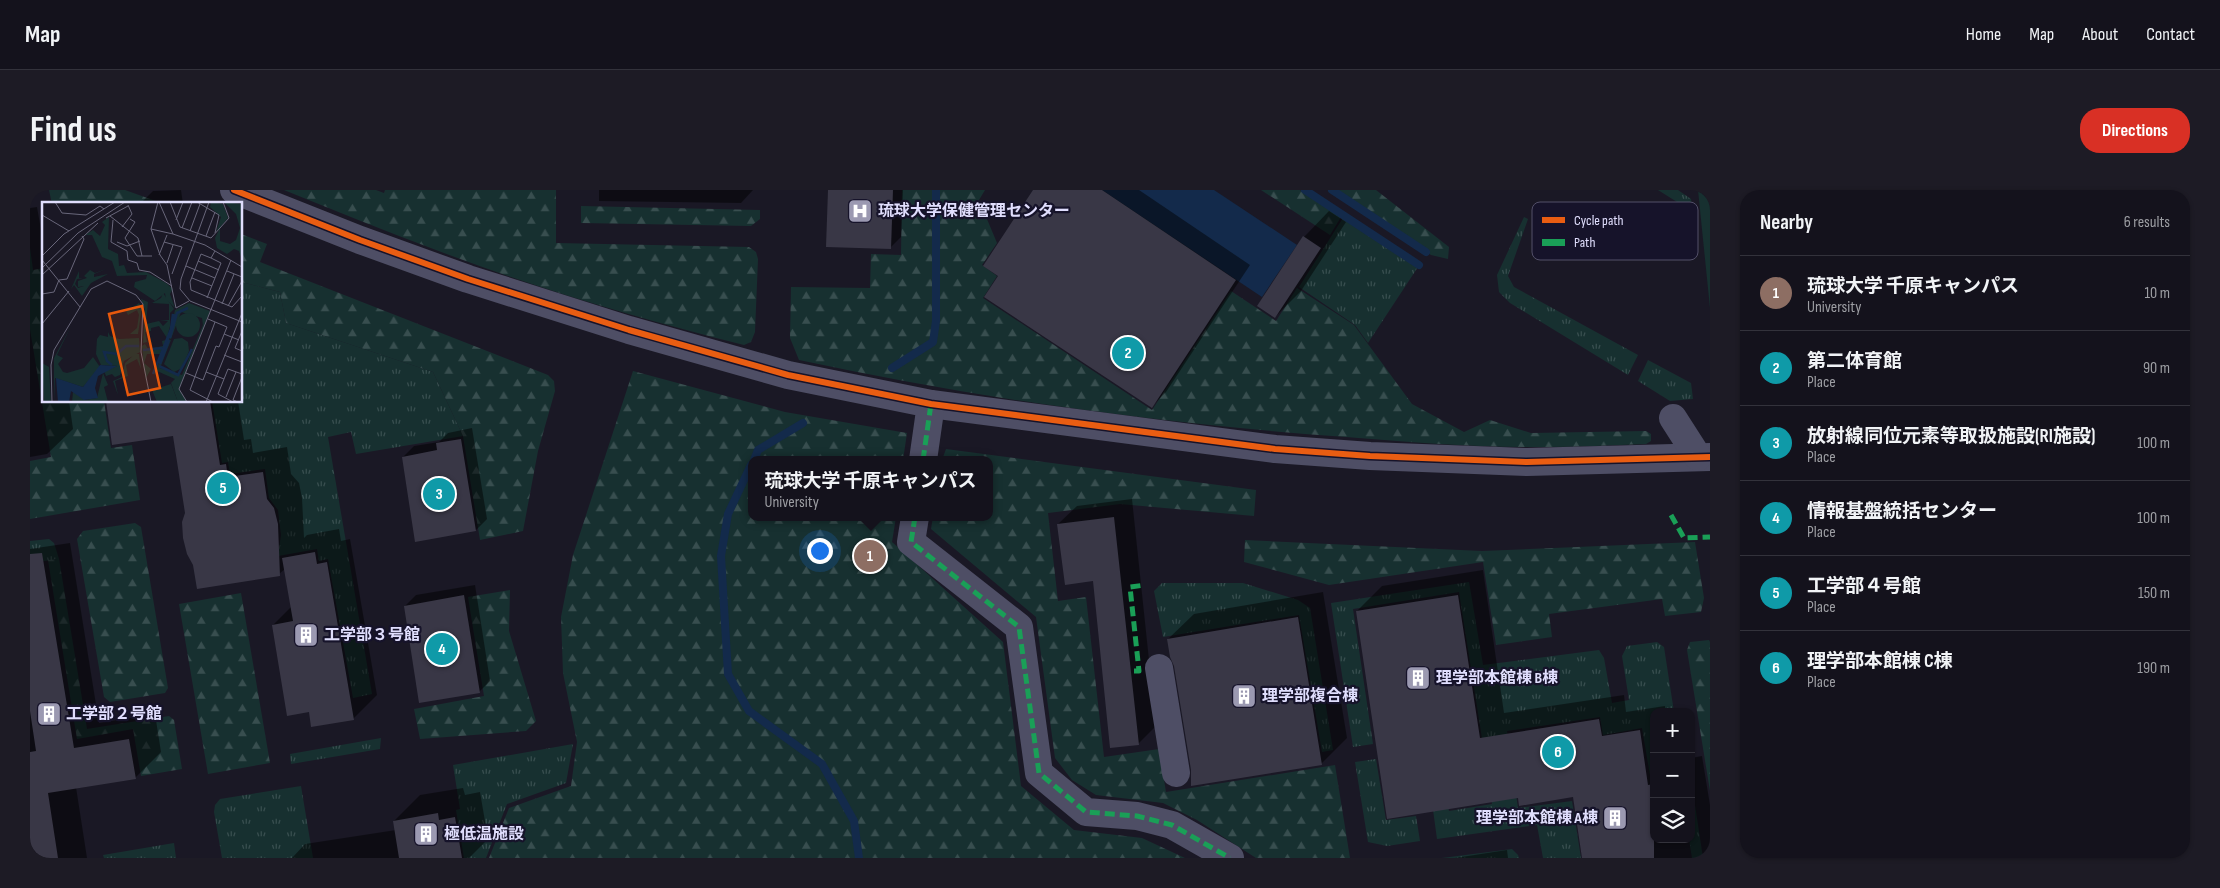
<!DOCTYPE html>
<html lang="en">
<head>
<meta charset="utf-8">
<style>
  body { margin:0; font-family:"Sofia Sans Condensed","Noto Sans JP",sans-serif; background:#1d1b25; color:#f1f3f6 }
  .controls { position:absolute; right:15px; bottom:15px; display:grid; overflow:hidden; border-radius:10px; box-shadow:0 1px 4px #0004 }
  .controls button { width:45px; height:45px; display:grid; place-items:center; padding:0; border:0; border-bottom:1px solid #33323b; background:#14121c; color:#f1f3f6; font:25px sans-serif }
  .you { position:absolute; left:789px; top:360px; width:18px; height:18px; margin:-12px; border:4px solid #fff; border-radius:50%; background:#1a73e8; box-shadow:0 0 0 8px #1a73e833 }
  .badge { display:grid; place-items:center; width:32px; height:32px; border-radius:50%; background:#d93025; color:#fff; font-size:16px; font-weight:700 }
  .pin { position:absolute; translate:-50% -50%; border:2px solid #fff; box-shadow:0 1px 5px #0006 }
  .popup { position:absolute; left:718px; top:266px; width:245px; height:65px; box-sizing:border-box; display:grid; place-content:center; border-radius:10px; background:#14121c; filter:drop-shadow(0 1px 4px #0005); font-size:16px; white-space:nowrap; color:#9d9ea3 }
  .popup b { font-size:19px; color:#f1f3f6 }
  .popup::after { content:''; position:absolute; left:50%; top:100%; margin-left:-10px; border:10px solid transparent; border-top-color:#14121c }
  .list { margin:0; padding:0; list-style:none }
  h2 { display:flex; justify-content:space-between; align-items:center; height:65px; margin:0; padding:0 20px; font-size:21px }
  h2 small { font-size:16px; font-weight:400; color:#9d9ea3 }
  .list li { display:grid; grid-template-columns:32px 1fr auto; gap:15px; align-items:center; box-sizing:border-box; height:75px; padding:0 20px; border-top:1px solid #33323b }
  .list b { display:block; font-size:19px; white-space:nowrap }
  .list p { margin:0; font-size:16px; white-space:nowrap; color:#9d9ea3 }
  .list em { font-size:16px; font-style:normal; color:#9d9ea3 }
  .icon { flex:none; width:28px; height:28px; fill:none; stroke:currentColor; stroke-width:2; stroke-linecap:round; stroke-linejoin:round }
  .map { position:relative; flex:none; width:1680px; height:668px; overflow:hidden; border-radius:20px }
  header { display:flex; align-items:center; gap:30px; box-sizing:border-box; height:70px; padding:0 25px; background:#14121c; border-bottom:1px solid #33323b }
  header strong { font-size:24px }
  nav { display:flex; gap:28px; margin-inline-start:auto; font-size:18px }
  .intro { display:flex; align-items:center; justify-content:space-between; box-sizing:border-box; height:120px; padding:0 30px }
  h1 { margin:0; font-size:35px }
  .button { padding:12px 22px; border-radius:20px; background:#d93025; color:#fff; font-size:18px; font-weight:700 }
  main { display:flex; gap:30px; padding:0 30px }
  aside { flex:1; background:#14121c; border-radius:20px; box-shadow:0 1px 4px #0004 }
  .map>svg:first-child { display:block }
  .grass { fill:url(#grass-tufts) }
  .forest { fill:url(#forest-firs) }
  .garden { fill:#173030 }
  .water { fill:#132a4b }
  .shadow { fill:#0007 }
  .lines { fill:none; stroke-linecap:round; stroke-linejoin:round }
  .stream { stroke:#132a4b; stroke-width:8 }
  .building { fill:#393746 }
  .minor { stroke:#4e4e65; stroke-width:28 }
  .quiet { stroke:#1a9f57; stroke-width:5; stroke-dasharray:10 5; stroke-linecap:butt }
  .cycleway-casing { stroke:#16132a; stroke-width:9 }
  .cycleway { stroke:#e95d12; stroke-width:6 }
  .labels { text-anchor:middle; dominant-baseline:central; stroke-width:4.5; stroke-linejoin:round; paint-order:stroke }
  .poi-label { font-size:16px; font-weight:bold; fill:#e0defd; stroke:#16132a; text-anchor:start }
  .inset-river { fill:none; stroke:#132a4b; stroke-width:2.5 }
  .inset-road { fill:none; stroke:#69677b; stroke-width:1 }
  .view { fill:#e8590c; fill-opacity:0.15; stroke:#e8590c; stroke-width:2.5 }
  .inset-edge { fill:none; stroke:#e0defd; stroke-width:2.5 }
  .key { fill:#16132a; stroke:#535069; stroke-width:1 }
  .key-label { font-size:14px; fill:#e0defd }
</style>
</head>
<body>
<header>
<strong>Map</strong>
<nav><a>Home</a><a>Map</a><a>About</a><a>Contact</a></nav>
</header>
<div class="intro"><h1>Find us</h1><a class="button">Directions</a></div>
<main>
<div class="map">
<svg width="1680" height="668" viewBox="0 0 1680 668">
  <defs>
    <pattern id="grass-tufts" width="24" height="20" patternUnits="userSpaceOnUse" patternTransform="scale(1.25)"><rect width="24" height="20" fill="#173030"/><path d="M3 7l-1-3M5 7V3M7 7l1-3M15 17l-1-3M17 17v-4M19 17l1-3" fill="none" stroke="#384e4f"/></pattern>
    <pattern id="forest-firs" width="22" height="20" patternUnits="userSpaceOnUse" patternTransform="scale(1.25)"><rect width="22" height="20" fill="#173030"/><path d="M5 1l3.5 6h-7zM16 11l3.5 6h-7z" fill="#384e4f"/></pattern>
  </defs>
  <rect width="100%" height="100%" fill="#1a1825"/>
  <g class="grass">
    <polygon points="1628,0 1648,0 1661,9 1663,22"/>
    <polygon points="1494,27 1498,29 1478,86 1484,97 1608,165 1598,185 1480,113 1469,102 1467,85"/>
    <polygon points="1313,28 1388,77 1338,153 1325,135 1269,97"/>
    <polygon points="211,92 250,102 256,133 403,182 433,246 326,264 321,242 298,247 342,504 323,508 298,369 289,371 287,359 248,366 251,345 248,320 239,308 235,279 200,284 198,272 192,273 182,211 211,211"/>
    <polygon points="1618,170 1661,193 1663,209 1640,211 1608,191"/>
    <polygon points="19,349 24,353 29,369 0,373 0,351"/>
    <polygon points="1439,392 1453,475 1569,460 1574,468 1582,513 1599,510 1592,466 1597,456 1627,452 1634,457 1644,522 1624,522 1624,591 1621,591 1612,538 1573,545 1570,527 1477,541 1482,576 1457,580 1429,402 1323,419 1343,554 1323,557 1301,413"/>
    <polygon points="1132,393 1213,393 1268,410 1280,418 1303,560 1292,562 1269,425 1133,447 1124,401"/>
    <polygon points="351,548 350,559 261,574 260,564"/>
    <polygon points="543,554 536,593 477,614 456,668 434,668 426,620 430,619 423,575"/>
    <polygon points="1346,569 1356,630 1386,626 1390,651 1357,656 1338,652 1325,572"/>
    <polygon points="1661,589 1673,668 1662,668 1659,649 1661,649"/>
    <polygon points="1484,591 1488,618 1542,611 1551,668 1513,668 1507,635 1407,649 1401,605 1416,602 1419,621 1462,614 1459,595"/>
    <polygon points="271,596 283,668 192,668 184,622 185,615 190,609"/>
    <polygon points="144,653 146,668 74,668 73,665"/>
    <polygon points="1482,659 1488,665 1489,668 1412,668"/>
  </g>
  <g class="forest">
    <polygon points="19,0 95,0 134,14 22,14"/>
    <path d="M 254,0 L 346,0 L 354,3 L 355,0 L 526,0 L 526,53 L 719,57 L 726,62 L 728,69 L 725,142 L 721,152 L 714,155 C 610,129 506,98 406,60 C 355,41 304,20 254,0 Z"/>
    <path d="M 872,0 L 955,0 L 949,10 L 967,53 L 952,75 L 967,86 L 953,108 L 1122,220 L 1201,101 L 1246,131 L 1267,98 L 1324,135 L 1382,214 L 1434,242 L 1460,230 L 1501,243 L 1616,241 L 1621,244 L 1621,251 L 1616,254 C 1581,255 1547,257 1513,257 C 1447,258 1381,252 1316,247 C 1133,234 949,209 769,170 L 760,148 L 761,97 L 840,98 L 841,64 L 871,65 Z"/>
    <polygon points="1231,0 1270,0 1311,27 1300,45"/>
    <polygon points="1306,0 1346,0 1419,57 1418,69 1401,65"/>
    <polygon points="551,16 730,20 730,29 721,36 551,33"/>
    <polygon points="211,44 237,54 230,72 518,185 524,191 525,201 508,261 493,341 450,350 433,246 403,182 256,133 250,102 211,92"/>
    <polygon points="0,58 3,80 14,78 14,211 74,211 81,258 102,255 110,310 0,329 0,271 21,267 0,139"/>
    <polygon points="603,181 755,222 877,243 873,270 721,270 721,327 866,327 862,352 973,452 991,596 1044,640 1112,648 1155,668 459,668 479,618 541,596 547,552 533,483 531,427 543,365"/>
    <polygon points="916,259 1226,300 1224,326 1090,314 1018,323 1028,411 1056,407 1074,567 1129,559 1136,602 1305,575 1320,668 1226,668 1167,630 1133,613 1066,605 1042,590 1025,568 1006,427 901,339 903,327 959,327 959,270 912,270"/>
    <polygon points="105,333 111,337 138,498 135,503 80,512 74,507 47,349 53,341"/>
    <polygon points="1215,350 1452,361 1665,352 1674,408 1671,422 1635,426 1632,409 1519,424 1522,447 1466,455 1453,372 1299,395 1214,372"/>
    <polygon points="29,369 57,539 139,526 144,530 152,579 111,586 103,539 47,549 18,370"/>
    <polygon points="480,400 479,441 506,531 496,541 390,549 384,519 454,506 438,407"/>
    <polygon points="211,403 240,573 178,584 149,414"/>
    <polygon points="1679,450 1680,452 1680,601 1657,460 1660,452"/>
  </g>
  <polygon class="garden" points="1668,0 1680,0 1680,118"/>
  <polygon class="water" points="1072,0 1184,0 1267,55 1232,107"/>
  <g class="shadow">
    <polygon points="151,0 153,14 110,14 123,1"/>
    <polygon points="569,0 723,0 711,13 569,11"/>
    <polygon points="799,0 873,0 871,47 860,58"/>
    <polygon points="1005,0 1109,0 1220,75 1136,202 1121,217 970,85"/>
    <polygon points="7,17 14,56 14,211 39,211 43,239 17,264 0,267 0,18"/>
    <polygon points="1299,21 1316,32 1271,101 1245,127 1274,47"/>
    <polygon points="77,211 208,211 214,250 221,249 223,263 257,257 261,284 269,293 272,308 274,348 277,345 309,339 311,351 320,349 347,505 323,529 280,521 243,435 261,417 255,379 249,384 156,323 144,244"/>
    <polygon points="442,238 457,329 446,340 386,350 373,267 384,256 409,252 418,243"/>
    <polygon points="1102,309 1126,536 1108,554 1064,390 1028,334 1047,316"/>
    <polygon points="40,353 69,533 125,524 131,562 105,588 46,597 57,668 0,668 0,359"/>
    <polygon points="1453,380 1474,523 1594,505 1596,522 1635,516 1635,522 1624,522 1624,649 1661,649 1661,568 1672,566 1680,615 1680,668 1554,668 1544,606 1489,607 1327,421 1352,396"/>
    <polygon points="445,395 460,491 449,502 375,416 386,405"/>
    <polygon points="1293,402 1317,548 1292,573 1163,580 1146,475 1138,449 1164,424"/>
    <polygon points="433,598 435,605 450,602 458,649 439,668 262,668 275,654 366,640 364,631 390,605"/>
    <polygon points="1477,660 1478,668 1425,668"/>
  </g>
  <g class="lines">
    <g class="stream">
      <polyline points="1275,0 1389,75"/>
      <polyline points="1302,0 1396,62"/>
      <polyline points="862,178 903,152 906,131 906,0"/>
      <polyline points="724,270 728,260 773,233"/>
      <polyline points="721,275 698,324 691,366 698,484 719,521 792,574 824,631 829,668"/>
    </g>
  </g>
  <g class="building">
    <polygon points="798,0 863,0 861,59 796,57"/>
    <polygon points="1003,0 1072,0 1206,90 1122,218 954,107 968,86 953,76"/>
    <polygon points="1273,46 1291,58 1245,128 1227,116"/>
    <polygon points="76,211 180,211 190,275 196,274 198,287 233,282 237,309 244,318 248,334 250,386 167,399 163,375 157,364 153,348 152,332 155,323 143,246 82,255"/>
    <polygon points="431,249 446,341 385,352 372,267 407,260 406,253"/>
    <polygon points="1084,327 1109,555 1080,558 1063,391 1035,395 1027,334"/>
    <polygon points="285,362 287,374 297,372 324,530 281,537 279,522 257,526 242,435 263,431 252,368"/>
    <polygon points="12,363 44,558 99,549 106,589 18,603 28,668 0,668 0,562 6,561 0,521 0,364"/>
    <polygon points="434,405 450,503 389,513 374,416"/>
    <polygon points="1428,405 1450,548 1569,529 1572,546 1610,540 1618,595 1624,594 1624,668 1552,668 1543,607 1489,616 1488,608 1357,629 1326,421"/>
    <polygon points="1268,427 1292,575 1161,596 1161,580 1144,476 1140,467 1137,449"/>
    <polygon points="408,623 409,630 425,627 432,668 369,668 363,631"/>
  </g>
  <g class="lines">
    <g class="minor">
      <polyline points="204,0 330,50 438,89 599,140 758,185 901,214 1245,259 1340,266 1497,272 1680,267"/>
      <polyline points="1643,228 1668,267"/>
      <polyline points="893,270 901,214"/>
      <polyline points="885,327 881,352 989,437 1009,583 1056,622 1107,626 1142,635 1200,668"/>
      <polyline points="1129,478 1146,583"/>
    </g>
    <g class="quiet">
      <polyline points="893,270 901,214"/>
      <polyline points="1641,325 1654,348 1680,347"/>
      <polyline points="885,327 881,352 989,437 1009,583 1056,622 1107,626 1142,635 1200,668"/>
      <polyline points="1104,481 1109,481 1100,397 1115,395"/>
    </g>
    <defs>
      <polyline id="cycleway" points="204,0 330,50 438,89 599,140 758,185 901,214 1245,259 1340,266 1497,272 1680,267"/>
    </defs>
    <use href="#cycleway" class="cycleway-casing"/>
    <use href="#cycleway" class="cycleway"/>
  </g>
  <defs>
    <symbol id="hospital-square" viewBox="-11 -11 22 22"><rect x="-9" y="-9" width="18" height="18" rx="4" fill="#9b99b1" stroke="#16132a"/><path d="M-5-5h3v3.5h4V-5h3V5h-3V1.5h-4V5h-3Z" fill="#fff"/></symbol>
    <symbol id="building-square" viewBox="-11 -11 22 22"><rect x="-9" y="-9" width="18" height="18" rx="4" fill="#9b99b1" stroke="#16132a"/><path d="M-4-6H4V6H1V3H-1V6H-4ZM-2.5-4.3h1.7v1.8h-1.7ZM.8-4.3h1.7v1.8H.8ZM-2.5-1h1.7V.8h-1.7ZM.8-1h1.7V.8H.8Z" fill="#fff"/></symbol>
  </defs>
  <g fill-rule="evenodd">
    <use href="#hospital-square" x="816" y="7" width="28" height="28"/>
    <use href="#building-square" x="262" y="431" width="28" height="28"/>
    <use href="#building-square" x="1374" y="474" width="28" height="28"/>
    <use href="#building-square" x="1200" y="492" width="28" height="28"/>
    <use href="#building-square" x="5" y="510" width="28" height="28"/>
    <use href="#building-square" x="1571" y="614" width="28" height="28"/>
    <use href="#building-square" x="382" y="630" width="28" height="28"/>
  </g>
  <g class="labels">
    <g class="poi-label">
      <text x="848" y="21">琉球大学保健管理センター</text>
      <text x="294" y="445">工学部３号館</text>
      <text x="1406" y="488">理学部本館棟 B棟</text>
      <text x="1232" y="506">理学部複合棟</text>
      <text x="36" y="524">工学部２号館</text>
      <text x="1568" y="628" text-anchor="end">理学部本館棟 A棟</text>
      <text x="414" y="644">極低温施設</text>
    </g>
  </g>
  <g transform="translate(12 12)">
    <rect width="200" height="200" fill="#1a1825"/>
    <path d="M 64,67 L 52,72 L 52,75 L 66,72 L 49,81 L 40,94 L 32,83 L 29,87 L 37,69 L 37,76 L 41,76 L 35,77 L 33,82 L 36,86 L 42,84 L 36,85 L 36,79 L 45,76 L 42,74 L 48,68 L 53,71 ZM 121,91 L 132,107 L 128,111 L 128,124 L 121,124 L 126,119 L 118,118 L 127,118 L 127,102 L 110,101 L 119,96 Z" fill="#173030"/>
    <path d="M 169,0 L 181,2 L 186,16 L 174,30 L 179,15 L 168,5 ZM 182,0 L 200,2 L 200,58 L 197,49 L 192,47 L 185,52 L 175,46 L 173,36 L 178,26 L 178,39 L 188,42 L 194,38 L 198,26 L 194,12 ZM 67,15 L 66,47 L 76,52 L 77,64 L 82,63 L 85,71 L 104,70 L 124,81 L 131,87 L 128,92 L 133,106 L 124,97 L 123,91 L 113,99 L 92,85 L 93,80 L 104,77 L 105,73 L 75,74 L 70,59 L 60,55 L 50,33 L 43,33 L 51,28 L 58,34 L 63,23 L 60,20 ZM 99,97 L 106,100 L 104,122 L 117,119 L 121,124 L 128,124 L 131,112 L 125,136 L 117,124 L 109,126 L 109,129 L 103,130 L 105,140 L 101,141 L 103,108 ZM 97,101 L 99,104 L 96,106 L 100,105 L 96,132 L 88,132 L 95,126 L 97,113 L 95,108 L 86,113 L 83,107 L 87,108 ZM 147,101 L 168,109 L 137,187 L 145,200 L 136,200 L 129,181 L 133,177 L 115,169 L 112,173 L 126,137 L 129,138 L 118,166 L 140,173 L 161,123 L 160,116 L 139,110 L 129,137 L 127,136 L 133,108 ZM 29,124 L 15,153 L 21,156 L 16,162 L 21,170 L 25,171 L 42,166 L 51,155 L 58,165 L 41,185 L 13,176 L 12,200 L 12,156 ZM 66,130 L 68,134 L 77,137 L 97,136 L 98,150 L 82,159 L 78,173 L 73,175 L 70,172 L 64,174 L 62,169 L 75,164 L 59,163 L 54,152 L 55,137 L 58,133 L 66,135 ZM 124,138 L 118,152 L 105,152 L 102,161 L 109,167 L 104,176 L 105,186 L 102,167 L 100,144 L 103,142 L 106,147 L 121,144 L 120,139 ZM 93,152 L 97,152 L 99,167 L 95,157 L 84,163 L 86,174 L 73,179 L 76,193 L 71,179 L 80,175 L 83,161 ZM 0,161 L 7,165 L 9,200 L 2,200 ZM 61,171 L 66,183 L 62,185 L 66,200 L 30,200 L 31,190 L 43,198 L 55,196 Z" fill="#173030"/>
    <path d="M134 123a12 12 0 1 1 24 0a12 12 0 1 1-24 0ZM 140,136 L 146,140 L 147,149 L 140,166 L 132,170 L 122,162 L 132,137 ZM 129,182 L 136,200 L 115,200 L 110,188 Z" fill="#173030"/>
    <path d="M 58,163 L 75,164 L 56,174 L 53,186 L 56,196 L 42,198 L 29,189 L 27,200 L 16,200 L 14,176 L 41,185 Z" fill="#132a4b"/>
    <path class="inset-river" d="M 128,136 L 135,111 L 146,106M 101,148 L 120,146M 116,161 L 130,127 L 132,112M 118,162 L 127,138M 70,163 L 65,159 L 62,150 L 75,152 L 84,144 L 97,144M 117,164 L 136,173 L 150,147M 111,172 L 129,127 L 131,112"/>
    <path class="inset-road" d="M 13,0 L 20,11 L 44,13 L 58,4 L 62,7M 116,0 L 109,27 L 131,32M 117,0 L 131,32 L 163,43 L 200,65M 128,0 L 138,25 L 169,36 L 187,16 L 181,0M 155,0 L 177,13 L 173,31M 167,0 L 139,77 L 138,87 L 148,99 L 200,120M 0,13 L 27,29M 68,14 L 96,36 L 100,54M 64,16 L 86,4M 88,17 L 93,20 L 83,36 L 95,54 L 110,54M 71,18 L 69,40 L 85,49 L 86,58 L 95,61 L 97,68 L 108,70 L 130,84M 134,18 L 141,0M 80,25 L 90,12 L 86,3M 140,26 L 150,0M 109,27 L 118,53 L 125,63 L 134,106 L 147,99M 148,29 L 158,2M 164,34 L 173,10M 75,40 L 85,44 L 98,39M 122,40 L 140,45 L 130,72M 173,49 L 169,56 L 159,52 L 148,80 L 149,88 L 190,105 L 200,94M 117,53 L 125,33M 0,54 L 22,32 L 73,0M 0,58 L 38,105M 156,59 L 177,68M 125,61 L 131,43M 144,64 L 173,76M 0,66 L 36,31 L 83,0M 185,69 L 200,75M 0,73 L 56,21M 150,76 L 170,84M 0,92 L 12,90 L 17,78 L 25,77 L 42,37 L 40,34M 165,96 L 179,61 L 169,56M 180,102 L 192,72M 186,104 L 200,79M 0,122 L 27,89M 200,129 L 193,146 L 200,149M 182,132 L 197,138M 182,153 L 200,160M 164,170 L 182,177 L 186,167 L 200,172M 144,171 L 161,178 L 174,144 L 177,145 L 185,125 L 166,117M 182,177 L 176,192 L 191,200M 184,195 L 194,170M 10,200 L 9,163 L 12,148 L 49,87 L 65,79 L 94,93 L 101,102 L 99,150 L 109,200M 145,200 L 137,187 L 189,58M 164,200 L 200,111M 171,200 L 148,188 L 173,120M 196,200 L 191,198 L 200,175"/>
    <path class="view" d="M 100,104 L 118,186 L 86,193 L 67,112 Z"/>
    <rect width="200" height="200" class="inset-edge"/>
  </g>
  <rect x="1502" y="12" width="166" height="58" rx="8" class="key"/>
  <rect x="1512" y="27" width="23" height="6" fill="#e95d12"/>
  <rect x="1512" y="49" width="23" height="7" fill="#1a9f57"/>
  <g class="key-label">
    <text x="1544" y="35">Cycle path</text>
    <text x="1544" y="57">Path</text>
  </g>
</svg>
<div class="controls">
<button>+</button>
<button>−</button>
<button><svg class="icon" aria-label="layers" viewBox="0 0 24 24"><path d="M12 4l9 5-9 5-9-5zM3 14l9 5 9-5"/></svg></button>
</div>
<div class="you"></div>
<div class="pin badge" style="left:840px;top:366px;background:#8d6e63">1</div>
<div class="popup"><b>琉球大学 千原キャンパス</b>University</div>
<div class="pin badge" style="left:1098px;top:163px;background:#0f9aa8">2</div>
<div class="pin badge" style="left:409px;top:304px;background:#0f9aa8">3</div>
<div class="pin badge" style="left:412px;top:459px;background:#0f9aa8">4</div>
<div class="pin badge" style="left:193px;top:298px;background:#0f9aa8">5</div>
<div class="pin badge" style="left:1528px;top:562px;background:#0f9aa8">6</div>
</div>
<aside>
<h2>Nearby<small>6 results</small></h2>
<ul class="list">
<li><span class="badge" style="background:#8d6e63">1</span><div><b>琉球大学 千原キャンパス</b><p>University</p></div><em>10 m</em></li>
<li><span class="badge" style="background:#0f9aa8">2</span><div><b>第二体育館</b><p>Place</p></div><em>90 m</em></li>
<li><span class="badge" style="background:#0f9aa8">3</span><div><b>放射線同位元素等取扱施設(RI施設)</b><p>Place</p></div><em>100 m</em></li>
<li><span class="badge" style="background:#0f9aa8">4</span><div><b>情報基盤統括センター</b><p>Place</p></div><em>100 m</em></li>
<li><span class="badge" style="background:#0f9aa8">5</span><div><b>工学部４号館</b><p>Place</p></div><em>150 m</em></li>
<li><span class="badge" style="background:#0f9aa8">6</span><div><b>理学部本館棟 C棟</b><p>Place</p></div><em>190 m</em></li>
</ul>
</aside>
</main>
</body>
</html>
